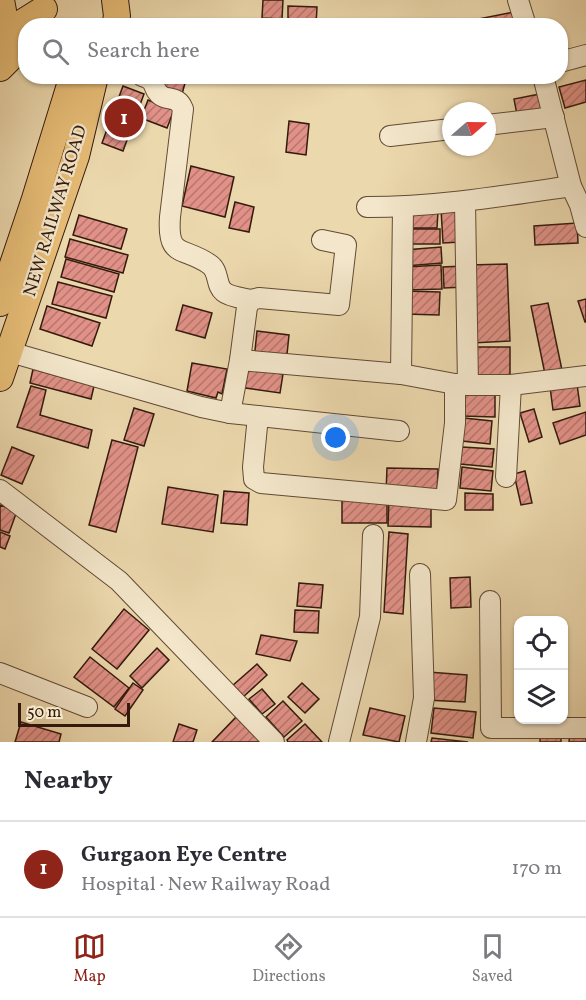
<!DOCTYPE html>
<html lang="en">
<head>
<meta charset="utf-8">
<style>
  body { margin:0; font-family:Vollkorn,serif; background:#f2f2f3; color:#2b2b33 }
  .controls { position:absolute; right:18px; bottom:18px; display:grid; overflow:hidden; border-radius:12px; box-shadow:0 2px 4px #0004 }
  .controls button { width:54px; height:54px; display:grid; place-items:center; padding:0; border:0; border-bottom:2px solid #e1e1e2; background:#fff; color:#2b2b33; font:30px sans-serif }
  .compass { position:absolute; left:442px; top:102px; width:54px; height:54px; border-radius:50%; background:#fff; box-shadow:0 2px 4px #0004; rotate:70deg }
  .scale { position:absolute; left:18px; bottom:15px; width:112px; box-sizing:border-box; padding-left:6px; border:3px solid #331a0d; border-top:0; font-size:16px; line-height:21px; white-space:nowrap; color:#331a0d; -webkit-text-stroke:4px #f3e6ca; paint-order:stroke }
  .you { position:absolute; left:336px; top:438px; width:21px; height:21px; margin:-15px; border:4px solid #fff; border-radius:50%; background:#1a73e8; box-shadow:0 0 0 9px #1a73e833 }
  .badge { display:grid; place-items:center; width:39px; height:39px; border-radius:50%; background:#8f2418; color:#fff; font-size:20px; font-weight:700 }
  .pin { position:absolute; translate:-50% -50%; border:3px solid #fff; box-shadow:0 2px 6px #0006 }
  .list { margin:0; padding:0; list-style:none }
  h2 { display:flex; justify-content:space-between; align-items:center; height:78px; margin:0; padding:0 24px; font-size:26px }
  h2 small { font-size:20px; font-weight:400; color:#7c7c81 }
  .list li { display:grid; grid-template-columns:39px 1fr auto; gap:18px; align-items:center; box-sizing:border-box; height:96px; padding:0 24px; border-top:2px solid #e1e1e2 }
  .list b { display:block; font-size:22px; white-space:nowrap }
  .list p { margin:0; font-size:20px; white-space:nowrap; color:#7c7c81 }
  .list em { font-size:20px; font-style:normal; color:#7c7c81 }
  .icon { flex:none; width:33px; height:33px; fill:none; stroke:currentColor; stroke-width:2; stroke-linecap:round; stroke-linejoin:round }
  .map { position:relative; flex:none; width:586px; height:742px; overflow:hidden }
  .search { position:absolute; background:#fff; box-shadow:0 2px 4px #0004; left:18px; right:18px; top:18px; height:66px; display:flex; align-items:center; gap:15px; box-sizing:border-box; padding:0 21px; border-radius:24px; color:#7c7c81; font-size:22px }
  .sheet { height:174px; background:#fff }
  nav { display:flex; justify-content:space-around; align-items:center; box-sizing:border-box; height:84px; border-top:2px solid #e1e1e2; background:#fff; font-size:16px; color:#7c7c81 }
  nav a { display:grid; justify-items:center; gap:3px }
  nav .on { color:#8f2418 }
  .map>svg:first-child { display:block }
  .building { fill:url(#building-hatch); stroke:#331a0d; stroke-width:1.5 }
  .lines { fill:none; stroke-linecap:round; stroke-linejoin:round }
  .minor-casing { stroke:#614a35; stroke-width:22 }
  .major-casing { stroke:#331a0d; stroke-width:28 }
  .minor { stroke:#f3e6ca; stroke-width:20 }
  .major { stroke:#e6bc76; stroke-width:26 }
  .labels { text-anchor:middle; dominant-baseline:central; stroke-width:4.5; stroke-linejoin:round; paint-order:stroke }
  .street-label { font-size:18px; fill:#331a0d; stroke:#f3e6ca }
</style>
</head>
<body>
<div class="map">
<svg width="586" height="742" viewBox="0 0 586 742">
  <defs>
    <pattern id="building-hatch" width="6" height="6" patternUnits="userSpaceOnUse" patternTransform="scale(1.5)"><rect width="6" height="6" fill="#e19187"/><path d="M-1 1l2-2M0 6l6-6M5 7l2-2" fill="none" stroke="#b7766d"/></pattern>
  </defs>
  <rect width="100%" height="100%" fill="#ecd8ad"/>
  <filter id="stains"><feTurbulence type="fractalNoise" baseFrequency=".00333" numOctaves="4"/><feColorMatrix values="0 0 0 0 .2 0 0 0 0 .09 0 0 0 0 .02 0 0 0 .5 -.17"/></filter>
  <radialGradient id="worn" r=".72"><stop offset=".6" stop-color="#630" stop-opacity="0"/><stop offset="1" stop-color="#630" stop-opacity=".3"/></radialGradient>
  <g class="building">
    <polygon points="263,0 283,0 282,19 262,18"/>
    <polygon points="288,6 317,7 316,25 288,24"/>
    <polygon points="514,12 517,26 458,26 458,23"/>
    <polygon points="163,76 187,76 182,94 160,87"/>
    <polygon points="460,76 524,76 524,77 460,83"/>
    <polygon points="586,80 586,102 565,108 559,87"/>
    <polygon points="123,86 144,94 123,151 102,143"/>
    <polygon points="545,93 549,115 518,120 514,99"/>
    <polygon points="148,100 174,110 167,128 141,118"/>
    <polygon points="289,121 309,124 306,155 286,152"/>
    <polygon points="191,166 234,177 225,217 182,206"/>
    <polygon points="235,202 254,207 249,232 229,228"/>
    <polygon points="459,208 461,242 443,243 441,209"/>
    <polygon points="409,210 438,211 437,228 409,228"/>
    <polygon points="79,215 127,229 121,249 73,235"/>
    <polygon points="577,223 578,243 535,245 534,226"/>
    <rect x="409" y="229" width="31" height="15"/>
    <polygon points="70,239 128,255 123,273 65,257"/>
    <polygon points="441,247 442,263 405,266 404,250"/>
    <polygon points="66,259 119,274 114,292 61,277"/>
    <polygon points="507,264 510,341 472,343 469,265"/>
    <polygon points="441,265 442,289 407,290 406,267"/>
    <polygon points="463,266 465,287 444,288 443,267"/>
    <polygon points="58,282 112,296 106,318 52,304"/>
    <polygon points="404,291 440,292 439,315 404,314"/>
    <polygon points="586,299 586,322 585,322 578,301"/>
    <polygon points="548,303 562,370 545,374 531,306"/>
    <polygon points="183,305 212,313 205,338 176,330"/>
    <polygon points="47,306 100,323 92,346 40,329"/>
    <polygon points="257,331 289,335 286,364 254,360"/>
    <polygon points="474,347 510,347 510,376 475,376"/>
    <polygon points="192,363 227,369 222,394 218,392 216,398 187,391"/>
    <polygon points="242,368 283,374 280,393 239,387"/>
    <polygon points="33,369 94,386 91,399 30,383"/>
    <polygon points="577,384 580,406 553,410 550,387"/>
    <polygon points="31,386 46,390 40,415 92,430 88,448 17,427"/>
    <polygon points="463,389 495,389 495,417 462,416"/>
    <polygon points="134,408 154,414 144,446 124,440"/>
    <polygon points="534,409 542,437 529,442 520,413"/>
    <polygon points="586,412 586,435 560,444 553,423"/>
    <polygon points="464,418 492,421 490,444 462,441"/>
    <polygon points="112,440 138,447 116,532 89,525"/>
    <polygon points="12,447 34,456 22,484 1,475"/>
    <polygon points="462,447 494,449 492,467 460,464"/>
    <polygon points="462,467 493,471 491,491 460,488"/>
    <polygon points="387,468 438,469 437,494 386,493"/>
    <polygon points="525,471 532,503 521,505 514,474"/>
    <polygon points="168,487 218,495 213,532 162,524"/>
    <polygon points="224,491 249,493 247,525 221,523"/>
    <polygon points="465,493 493,494 493,510 465,510"/>
    <polygon points="342,498 387,499 387,523 342,523"/>
    <polygon points="389,499 431,500 431,527 388,526"/>
    <polygon points="0,505 17,511 9,533 0,530"/>
    <polygon points="0,532 10,536 5,549 0,547"/>
    <polygon points="389,532 408,534 403,614 384,612"/>
    <polygon points="470,577 471,607 451,608 450,578"/>
    <polygon points="299,583 323,585 321,608 297,606"/>
    <polygon points="124,609 149,630 117,669 92,649"/>
    <polygon points="295,610 319,611 318,633 294,632"/>
    <polygon points="261,635 297,641 290,661 256,654"/>
    <polygon points="157,648 169,660 142,688 130,676"/>
    <polygon points="90,657 129,688 114,707 74,677"/>
    <polygon points="257,664 267,675 242,698 232,686"/>
    <polygon points="428,672 467,675 465,702 426,700"/>
    <polygon points="133,683 143,690 125,716 115,709"/>
    <polygon points="302,683 319,699 305,713 288,697"/>
    <polygon points="262,689 275,704 262,714 249,699"/>
    <polygon points="283,701 302,721 284,737 266,717"/>
    <polygon points="370,708 405,716 399,742 363,735"/>
    <polygon points="434,708 476,712 473,738 431,733"/>
    <polygon points="236,717 262,742 212,742"/>
    <polygon points="21,722 61,734 59,742 15,742"/>
    <polygon points="179,724 197,730 193,742 173,742"/>
    <polygon points="305,724 322,742 288,742 287,740"/>
    <polygon points="561,731 561,742 540,742 540,732"/>
    <polygon points="570,731 586,732 586,742 569,742"/>
    <polygon points="432,738 468,742 431,742"/>
  </g>
  <g class="lines">
    <defs>
      <g id="minor">
        <polyline points="518,0 526,26"/>
        <polyline points="560,62 586,55"/>
        <path d="M 142,76 C 158,81 151,86 159,94 C 167,102 177,94 183,109 L 170,217 C 167,259 183,246 209,264 C 220,271 215,285 224,292 C 230,297 243,298 251,300"/>
        <polyline points="543,76 571,186 580,205 586,227"/>
        <polyline points="487,125 554,117"/>
        <polyline points="390,136 451,129"/>
        <polyline points="465,202 468,385"/>
        <path d="M 367,207 C 436,207 503,196 571,186"/>
        <polyline points="10,352 201,407 230,413 399,431"/>
        <polyline points="240,360 401,374 455,384 468,385 511,385 586,376"/>
        <polyline points="401,374 403,207"/>
        <polyline points="230,413 240,360 247,307 251,300 259,298 339,305 346,245 322,240"/>
        <polyline points="258,416 253,467 254,479 261,483 446,500 455,423 455,384"/>
        <polyline points="506,477 511,385"/>
        <polyline points="0,490 119,581 274,742"/>
        <polyline points="490,601 491,728 586,728"/>
        <polyline points="0,673 87,707"/>
        <polyline points="339,742 370,617 373,535"/>
        <polyline points="416,742 424,698 420,574"/>
      </g>
      <g id="major">
        <polyline points="1,0 7,33"/>
        <polyline points="115,26 117,16 115,0"/>
        <polyline points="0,39 9,31 44,9"/>
        <polyline points="0,68 15,53 26,48"/>
        <polyline points="0,303 34,202 70,85 71,76"/>
        <polyline points="0,378 76,156 95,76"/>
      </g>
    </defs>
    <use href="#minor" class="minor-casing"/>
    <use href="#major" class="major-casing"/>
    <use href="#minor" class="minor"/>
    <use href="#major" class="major"/>
  </g>
  <g class="labels">
    <g class="street-label">
      <text transform="translate(56 211) rotate(-73)">NEW RAILWAY ROAD</text>
    </g>
  </g>
  <rect width="100%" height="100%" filter="url(#stains)"/>
  <rect width="100%" height="100%" fill="url(#worn)"/>
</svg>
<div class="controls">
<button><svg class="icon" aria-label="locate" viewBox="0 0 24 24"><circle cx="12" cy="12" r="6"/><path d="M12 2v4M12 18v4M2 12h4M18 12h4"/></svg></button>
<button><svg class="icon" aria-label="layers" viewBox="0 0 24 24"><path d="M12 4l9 5-9 5-9-5zM3 14l9 5 9-5"/></svg></button>
</div>
<svg class="compass" viewBox="-18 -18 36 36"><path d="M0-13l5 13h-10z" fill="#e53935"/><path d="M0 13l5-13h-10z" fill="#7c7c81"/></svg>
<div class="scale">50 m</div>
<div class="you"></div>
<div class="pin badge" style="left:124px;top:118px">1</div>
<div class="search"><svg class="icon" aria-label="search" viewBox="0 0 24 24"><circle cx="10" cy="10" r="6"/><path d="M15 15l6 6"/></svg>Search here</div>
</div>
<section class="sheet">
<h2>Nearby<small></small></h2>
<ul class="list">
<li><span class="badge">1</span><div><b>Gurgaon Eye Centre</b><p>Hospital · New Railway Road</p></div><em>170 m</em></li>
</ul>
</section>
<nav>
<a class="on"><svg class="icon" aria-label="map" viewBox="0 0 24 24"><path d="M3 6l6-2 6 2 6-2v14l-6 2-6-2-6 2zM9 4v14M15 6v14"/></svg>Map</a>
<a><svg class="icon" aria-label="directions" viewBox="0 0 24 24"><path d="M12 3l9 9-9 9-9-9zM9 14v-3h6M13 9l2 2-2 2"/></svg>Directions</a>
<a><svg class="icon" aria-label="saved" viewBox="0 0 24 24"><path d="M7 4h10v16l-5-4-5 4z"/></svg>Saved</a>
</nav>
</body>
</html>
